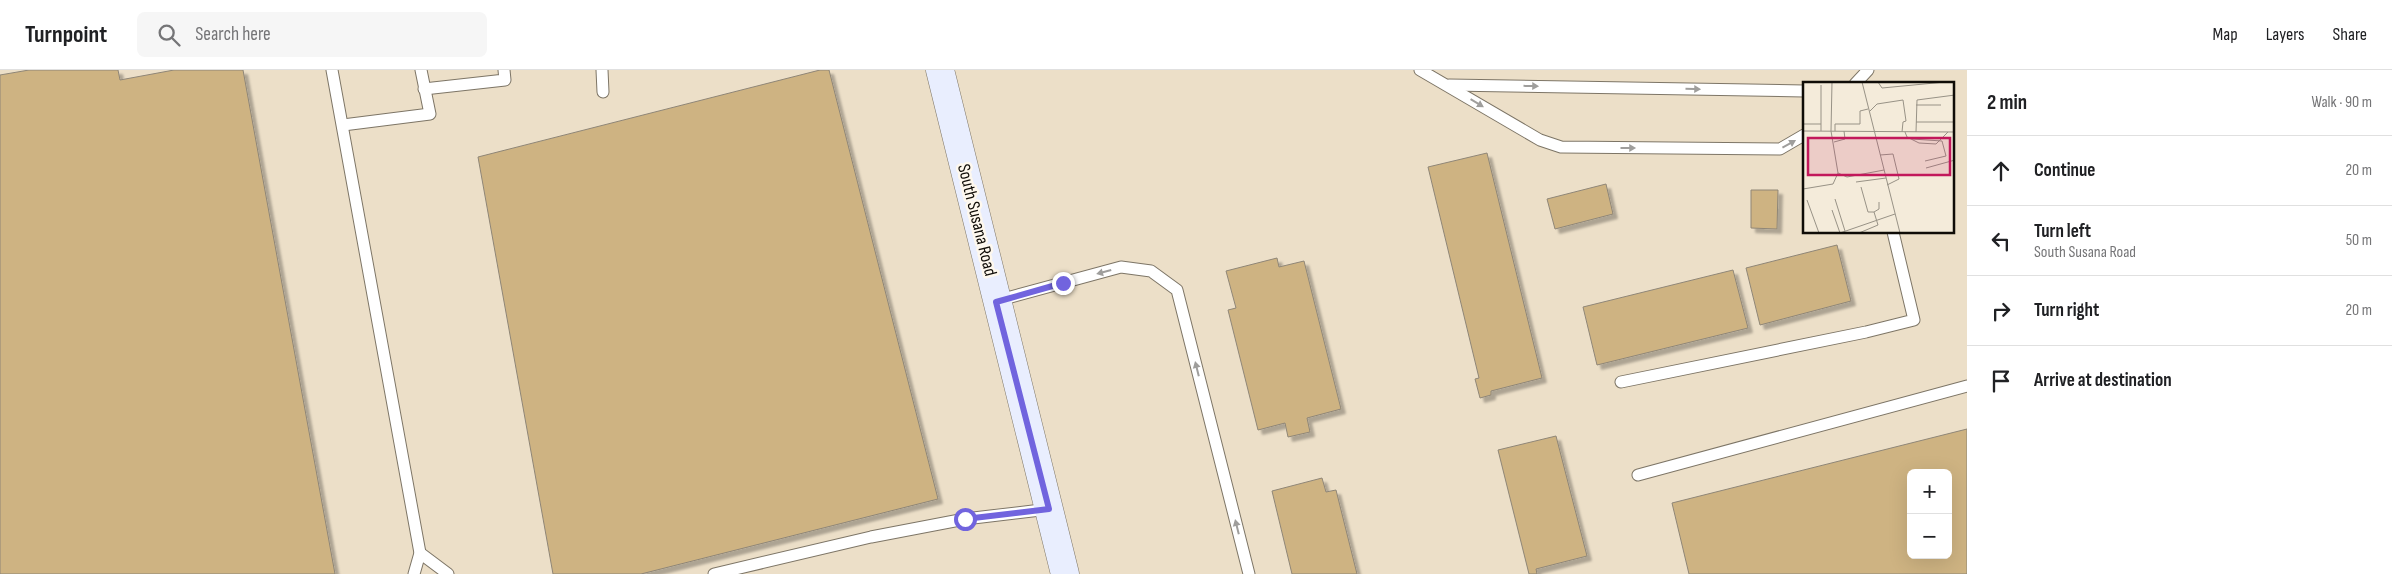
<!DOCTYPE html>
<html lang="en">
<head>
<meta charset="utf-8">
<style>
  body { margin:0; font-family:"Sofia Sans Condensed",sans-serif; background:#f6f6f6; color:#202124 }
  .controls { position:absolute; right:15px; bottom:15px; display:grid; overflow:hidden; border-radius:8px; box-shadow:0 5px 20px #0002 }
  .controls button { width:45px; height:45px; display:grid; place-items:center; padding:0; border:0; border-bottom:1px solid #e0e0e0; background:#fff; color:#202124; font:25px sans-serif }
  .stop { position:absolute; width:15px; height:15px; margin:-11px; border:4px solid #7164de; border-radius:50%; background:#fff }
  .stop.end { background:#7164de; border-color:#fff; box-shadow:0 1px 5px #0008 }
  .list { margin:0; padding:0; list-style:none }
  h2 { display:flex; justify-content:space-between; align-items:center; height:65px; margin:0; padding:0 20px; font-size:21px }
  h2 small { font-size:16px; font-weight:400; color:#757577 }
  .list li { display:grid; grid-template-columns:32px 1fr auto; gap:15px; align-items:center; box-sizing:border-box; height:70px; padding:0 20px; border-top:1px solid #e0e0e0 }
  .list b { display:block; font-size:19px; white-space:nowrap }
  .list p { margin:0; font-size:16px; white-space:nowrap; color:#757577 }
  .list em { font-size:16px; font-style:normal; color:#757577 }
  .icon { flex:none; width:28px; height:28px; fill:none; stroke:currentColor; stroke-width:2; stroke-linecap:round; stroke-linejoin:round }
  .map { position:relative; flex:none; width:1967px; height:504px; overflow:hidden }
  header { display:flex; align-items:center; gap:30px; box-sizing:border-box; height:70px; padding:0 25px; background:#fff; border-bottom:1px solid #e0e0e0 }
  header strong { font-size:24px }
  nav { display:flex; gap:28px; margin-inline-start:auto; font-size:18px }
  .search { width:350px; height:45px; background:#f6f6f6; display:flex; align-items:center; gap:12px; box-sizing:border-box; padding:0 18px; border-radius:8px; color:#757577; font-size:19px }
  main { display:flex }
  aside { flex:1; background:#fff }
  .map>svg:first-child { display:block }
  .built { fill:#ecdfc8; fill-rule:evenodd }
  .building { fill:#ceb382; stroke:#8f8677; fill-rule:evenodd; filter:url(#shadow) }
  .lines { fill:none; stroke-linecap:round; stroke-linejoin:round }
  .lane-casing { stroke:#7d7566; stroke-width:13 }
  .secondary-casing { stroke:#7d7566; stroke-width:29 }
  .lane { stroke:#fff; stroke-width:11 }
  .secondary { stroke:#e9eefe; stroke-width:28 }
  .oneway { fill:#9f9e9c }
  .route { stroke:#7164de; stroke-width:6 }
  .labels { text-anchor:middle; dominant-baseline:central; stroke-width:5; stroke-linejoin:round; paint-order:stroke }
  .street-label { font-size:18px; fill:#0f0c07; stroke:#fef8ee }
  .inset-road { fill:none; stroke:#989286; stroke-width:1 }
  .view { fill:#c2185b; fill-opacity:0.15; stroke:#c2185b; stroke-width:2.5 }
  .inset-edge { fill:none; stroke:#0f0c07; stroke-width:2.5 }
</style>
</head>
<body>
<header>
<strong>Turnpoint</strong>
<div class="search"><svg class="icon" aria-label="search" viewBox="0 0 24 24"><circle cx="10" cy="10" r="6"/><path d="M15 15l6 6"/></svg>Search here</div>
<nav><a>Map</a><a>Layers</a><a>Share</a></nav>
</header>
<main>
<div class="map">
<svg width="1967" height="504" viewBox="0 0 1967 504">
  <defs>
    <filter id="shadow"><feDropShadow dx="4.5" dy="4.5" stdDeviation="1" flood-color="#0004"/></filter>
  </defs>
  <rect width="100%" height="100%" fill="#f4ebda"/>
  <path class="built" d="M 0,0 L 1967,0 L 1967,504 L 0,504 ZM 1804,14 L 1953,14 L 1953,162 L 1804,162 ZM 1911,403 L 1948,403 L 1948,485 L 1911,485 Z"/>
  <g class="building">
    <polygon points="29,0 118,0 120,10 174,0 243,0 335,504 0,504 0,5"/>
    <polygon points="820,0 829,0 938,429 641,504 553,504 478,87"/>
    <polygon points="1487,83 1542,308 1491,321 1491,325 1480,328 1475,309 1479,308 1428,97"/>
    <polygon points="1606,114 1613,144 1555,159 1547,129"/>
    <polygon points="1751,120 1778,120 1777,159 1751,158"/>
    <polygon points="1837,175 1851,231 1760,255 1746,198"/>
    <polygon points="1277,188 1279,197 1304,191 1341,339 1307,348 1310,362 1288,367 1285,353 1258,360 1228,240 1236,238 1226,201"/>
    <polygon points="1733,200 1748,258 1597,295 1583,237"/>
    <path d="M 1967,359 L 1967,504 L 1689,504 L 1672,433 ZM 1911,403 L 1948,403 L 1948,485 L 1911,485 Z"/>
    <polygon points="1556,366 1587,486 1536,499 1537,504 1529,504 1498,380"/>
    <polygon points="1322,408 1326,422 1336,420 1357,504 1292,504 1272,421"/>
  </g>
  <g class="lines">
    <defs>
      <g id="lane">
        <polyline points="332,0 420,483 414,504"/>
        <polyline points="602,0 603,22"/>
        <polyline points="1420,0 1540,70 1561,77 1780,79 1804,65"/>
        <polyline points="1855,14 1868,0"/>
        <polyline points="1449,15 1804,21"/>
        <polyline points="424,19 505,10 504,0"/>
        <polyline points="343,55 430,44 421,0"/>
        <polyline points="996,231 1121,197 1151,201 1177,220 1249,504"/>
        <polyline points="1621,312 1866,262 1914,250 1893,162"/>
        <polyline points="1638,405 1967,316"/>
        <polyline points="420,483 448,504"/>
        <polyline points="714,504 871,467 965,449 1049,439"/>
      </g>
      <polyline id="secondary" points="940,0 1065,504"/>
    </defs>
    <use href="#lane" class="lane-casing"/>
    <use href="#secondary" class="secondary-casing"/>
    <use href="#lane" class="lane"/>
    <use href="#secondary" class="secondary"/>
  </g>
  <defs><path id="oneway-solid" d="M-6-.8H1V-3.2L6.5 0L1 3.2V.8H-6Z" transform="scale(1.25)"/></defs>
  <g class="oneway">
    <use href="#oneway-solid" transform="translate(1531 16) rotate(1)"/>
    <use href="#oneway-solid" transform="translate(1693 19) rotate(1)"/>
    <use href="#oneway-solid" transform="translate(1477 33) rotate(31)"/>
    <use href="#oneway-solid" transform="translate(1789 74) rotate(-29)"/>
    <use href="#oneway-solid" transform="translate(1628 78)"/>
    <use href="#oneway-solid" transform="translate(1104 202) rotate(165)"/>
    <use href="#oneway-solid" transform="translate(1197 299) rotate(-104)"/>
    <use href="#oneway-solid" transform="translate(1237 457) rotate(-104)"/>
  </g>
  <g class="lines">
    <polyline class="route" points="965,449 1049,439 996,232 1063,213"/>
  </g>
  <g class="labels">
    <g class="street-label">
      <text transform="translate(977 150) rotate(76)">South Susana Road</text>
    </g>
  </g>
  <g transform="translate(1803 12)">
    <rect width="151" height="151" fill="#f4ebda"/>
    <path class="inset-road" d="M 59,0 L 97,151M 75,0 L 79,6 L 142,0M 18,3 L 18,42M 113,23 L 138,23M 67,29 L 74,22 L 100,18 L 103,39 L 100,40 L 99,50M 113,40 L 152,40M 0,42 L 18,42 L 18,49M 0,49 L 152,50M 32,49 L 32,42 L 57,42 L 57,29 L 65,27M 102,50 L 104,55 L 116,61 L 133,62 L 145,50M 113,50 L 114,18 L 152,13M 109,57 L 139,59 L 143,74 L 122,79M 31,60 L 42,57 L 41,49M 77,73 L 90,72 L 96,97 L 84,103M 123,86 L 152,78M 35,91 L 44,95 L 81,88M 53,100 L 83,96M 58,105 L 65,130 L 71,130M 0,107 L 30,102 L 35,91 L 28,49 L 29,0M 32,117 L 42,149M 4,118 L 16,151M 29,128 L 37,151M 37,151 L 92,132M 56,151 L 75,143 L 71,130 L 76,127 L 76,120"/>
    <path class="view" d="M 5,56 L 147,56 L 147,93 L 5,93 Z"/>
    <rect width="151" height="151" class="inset-edge"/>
  </g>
</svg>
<div class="controls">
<button>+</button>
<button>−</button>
</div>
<div class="stop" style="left:965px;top:449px"></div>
<div class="stop end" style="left:1063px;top:213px"></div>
</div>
<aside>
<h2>2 min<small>Walk · 90 m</small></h2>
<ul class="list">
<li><svg class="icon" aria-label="ahead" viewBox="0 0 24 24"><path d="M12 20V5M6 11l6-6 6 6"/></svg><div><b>Continue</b></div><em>20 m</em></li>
<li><svg class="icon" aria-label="left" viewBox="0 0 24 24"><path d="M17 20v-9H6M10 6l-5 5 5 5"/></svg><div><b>Turn left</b><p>South Susana Road</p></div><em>50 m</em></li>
<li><svg class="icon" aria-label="right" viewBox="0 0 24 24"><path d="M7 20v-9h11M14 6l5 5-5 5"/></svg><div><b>Turn right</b></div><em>20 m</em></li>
<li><svg class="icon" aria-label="arrive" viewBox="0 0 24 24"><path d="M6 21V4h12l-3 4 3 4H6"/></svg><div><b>Arrive at destination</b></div></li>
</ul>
</aside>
</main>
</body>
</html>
